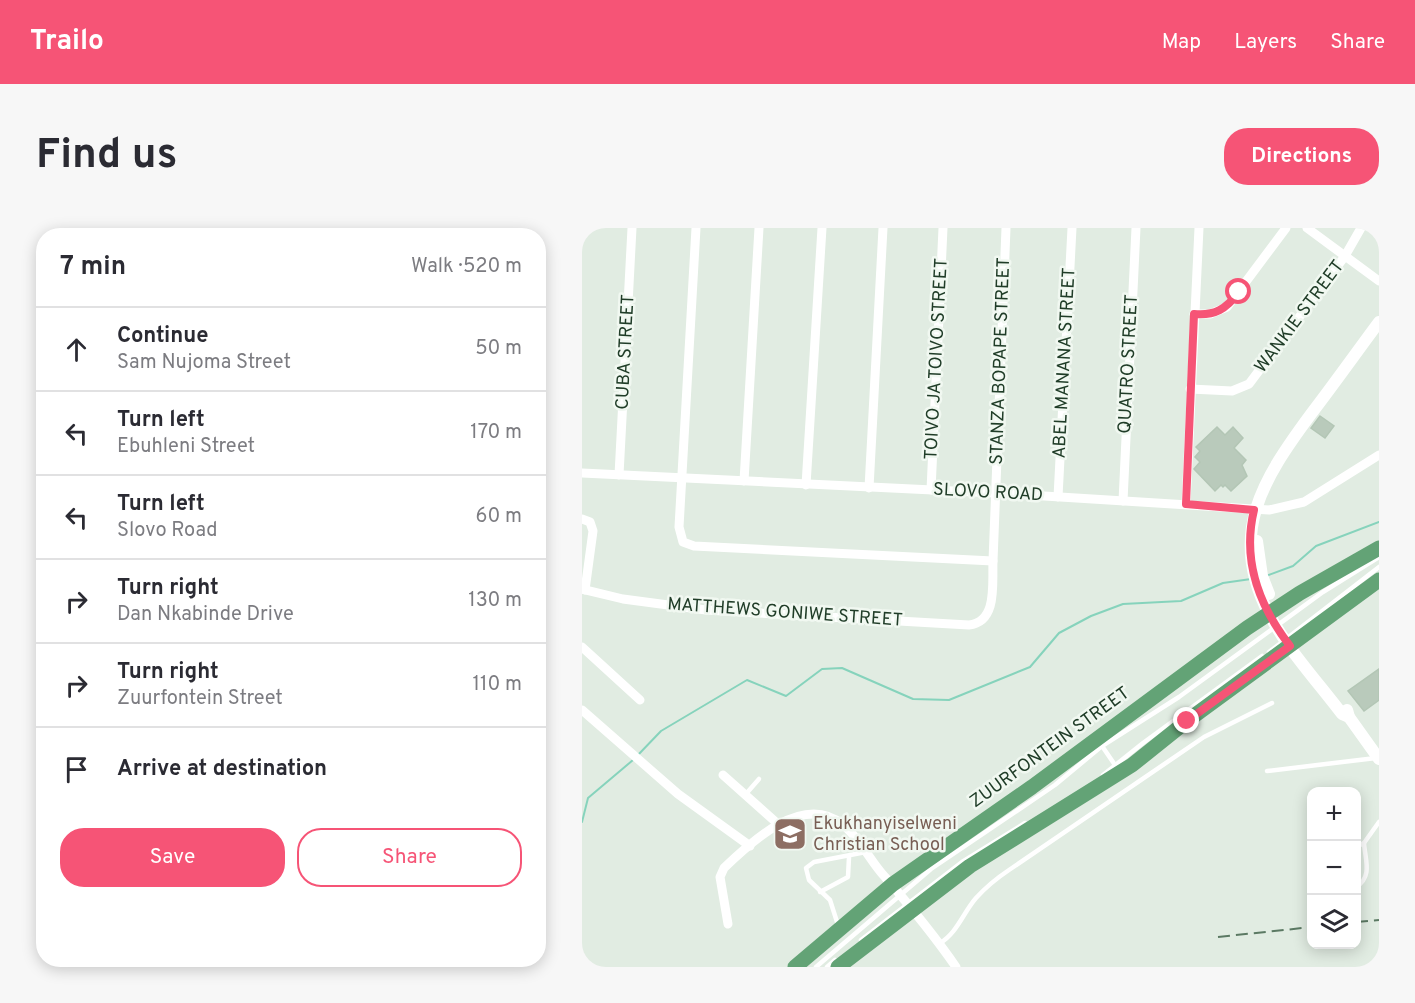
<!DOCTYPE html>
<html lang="en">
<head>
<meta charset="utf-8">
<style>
  body { margin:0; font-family:Overpass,sans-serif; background:#f7f7f7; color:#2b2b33 }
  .controls { position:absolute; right:18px; bottom:18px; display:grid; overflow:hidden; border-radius:12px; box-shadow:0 3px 15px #0003 }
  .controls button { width:54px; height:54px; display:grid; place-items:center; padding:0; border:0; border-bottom:2px solid #e1e1e2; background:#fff; color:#2b2b33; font:30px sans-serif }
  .stop { position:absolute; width:18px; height:18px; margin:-14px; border:4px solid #f65476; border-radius:50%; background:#fff }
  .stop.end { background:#f65476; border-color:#fff; box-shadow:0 2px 6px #0008 }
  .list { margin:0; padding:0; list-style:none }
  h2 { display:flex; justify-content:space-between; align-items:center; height:78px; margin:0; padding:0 24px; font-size:26px }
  h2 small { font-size:20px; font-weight:400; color:#7c7c81 }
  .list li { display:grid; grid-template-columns:39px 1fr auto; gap:18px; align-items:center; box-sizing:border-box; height:84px; padding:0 24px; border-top:2px solid #e1e1e2 }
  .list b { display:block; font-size:22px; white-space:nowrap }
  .list p { margin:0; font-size:20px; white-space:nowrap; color:#7c7c81 }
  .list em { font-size:20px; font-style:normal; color:#7c7c81 }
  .actions { display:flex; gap:12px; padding:18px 24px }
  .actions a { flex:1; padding:14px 0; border:2px solid #f65476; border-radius:24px; text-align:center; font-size:21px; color:#f65476 }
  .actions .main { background:#f65476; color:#fff }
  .icon { flex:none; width:33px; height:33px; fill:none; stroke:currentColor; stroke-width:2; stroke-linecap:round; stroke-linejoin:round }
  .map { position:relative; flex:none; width:797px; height:739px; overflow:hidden; border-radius:24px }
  header { display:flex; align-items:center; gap:36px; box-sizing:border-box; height:84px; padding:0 30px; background:#f65476; color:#fff }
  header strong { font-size:28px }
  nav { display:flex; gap:33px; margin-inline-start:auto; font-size:21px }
  .intro { display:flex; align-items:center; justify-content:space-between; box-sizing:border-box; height:144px; padding:0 36px }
  h1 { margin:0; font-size:42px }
  .button { padding:15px 27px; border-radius:24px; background:#f65476; color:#fff; font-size:21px; font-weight:700 }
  main { display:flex; gap:36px; padding:0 36px }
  aside { flex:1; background:#fff; border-radius:24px; box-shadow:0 3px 15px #0003 }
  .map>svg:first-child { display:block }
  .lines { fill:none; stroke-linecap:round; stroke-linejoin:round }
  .stream { stroke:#86d3bc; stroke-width:2 }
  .building { fill:#b9cabb; stroke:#b3c6b5; stroke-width:1.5 }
  .service { stroke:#fff; stroke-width:4.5 }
  .minor { stroke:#fff; stroke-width:9 }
  .tertiary { stroke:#fff; stroke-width:12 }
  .primary { stroke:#63a376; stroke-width:15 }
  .rail { stroke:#5b7963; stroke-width:2; stroke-dasharray:12 6; stroke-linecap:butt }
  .route { stroke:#f65476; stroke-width:8 }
  .labels { text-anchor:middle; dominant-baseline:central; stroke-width:5; stroke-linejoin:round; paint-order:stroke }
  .street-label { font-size:18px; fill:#203d28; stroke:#f1f8f1 }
  .education-label { font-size:18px; fill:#785e54; stroke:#f1f8f1; text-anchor:start }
</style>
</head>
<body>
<header>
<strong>Trailo</strong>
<nav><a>Map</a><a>Layers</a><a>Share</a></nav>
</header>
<div class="intro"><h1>Find us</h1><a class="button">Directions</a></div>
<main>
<aside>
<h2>7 min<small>Walk · 520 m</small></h2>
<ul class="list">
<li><svg class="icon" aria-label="ahead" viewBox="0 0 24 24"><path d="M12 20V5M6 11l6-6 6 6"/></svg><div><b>Continue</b><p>Sam Nujoma Street</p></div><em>50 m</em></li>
<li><svg class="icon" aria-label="left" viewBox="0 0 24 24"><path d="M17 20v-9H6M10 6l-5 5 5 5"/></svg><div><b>Turn left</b><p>Ebuhleni Street</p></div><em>170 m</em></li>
<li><svg class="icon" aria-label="left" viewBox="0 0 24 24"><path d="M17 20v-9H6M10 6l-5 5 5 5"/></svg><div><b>Turn left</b><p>Slovo Road</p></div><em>60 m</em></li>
<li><svg class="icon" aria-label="right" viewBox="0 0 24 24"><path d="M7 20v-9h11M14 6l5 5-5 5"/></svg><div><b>Turn right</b><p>Dan Nkabinde Drive</p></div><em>130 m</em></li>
<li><svg class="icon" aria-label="right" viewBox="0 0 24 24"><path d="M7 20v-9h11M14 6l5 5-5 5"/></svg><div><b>Turn right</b><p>Zuurfontein Street</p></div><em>110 m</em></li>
<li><svg class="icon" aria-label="arrive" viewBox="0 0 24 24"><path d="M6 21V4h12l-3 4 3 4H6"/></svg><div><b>Arrive at destination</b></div></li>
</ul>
<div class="actions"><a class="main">Save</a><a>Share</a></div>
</aside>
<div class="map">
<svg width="797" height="739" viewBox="0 0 797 739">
  <rect width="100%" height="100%" fill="#e1ece2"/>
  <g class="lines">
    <g class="stream">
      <polyline points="684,348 711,338 734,318 797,294"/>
      <polyline points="55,528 79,503 165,452 204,468 240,441 260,440 331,471 367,472 448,439 477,405 509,388 541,376 599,373 641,355 669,351"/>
      <polyline points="0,594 6,570 51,532"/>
    </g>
  </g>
  <g class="building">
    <polygon points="738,188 752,198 743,210 729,200"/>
    <polygon points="635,199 643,207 651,199 661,210 652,220 664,232 660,237 665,248 649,263 643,257 641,259 639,257 633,263 612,241 618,234 613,229 618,223 614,219"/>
    <polygon points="797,441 797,472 782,483 766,463"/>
  </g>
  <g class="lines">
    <g class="service">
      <polyline points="687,424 797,339"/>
      <polyline points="520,518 533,537"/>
      <polyline points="685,543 794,530"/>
      <polyline points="521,547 561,515 680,428"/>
      <polyline points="163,567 177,551"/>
      <polyline points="774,619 782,615 797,594"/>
      <polyline points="730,642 730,645"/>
      <path d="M 774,659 C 791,649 783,631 782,615"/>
      <polyline points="238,664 266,649 267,629"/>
      <polyline points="256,697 248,672 227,652 224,640 232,634 284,624"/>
      <polyline points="279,712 380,634 443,595"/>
      <path d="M 358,715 C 375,705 381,685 394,670 C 404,659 415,650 427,642 L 622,509 L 690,475"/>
      <polyline points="234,739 349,641 473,557 520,518 597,469 741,364 797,329"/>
      <polyline points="245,739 253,732"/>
    </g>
    <g class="minor">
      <polyline points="114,0 97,299 101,314 112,318 411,333"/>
      <polyline points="725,0 797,53"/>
      <polyline points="612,86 628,86 645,79 704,0"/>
      <polyline points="608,161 650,163 667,156 763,28 779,0"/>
      <polyline points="0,245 413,265 687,282 722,274 797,227"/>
      <polyline points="37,247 50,0"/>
      <polyline points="162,253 177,0"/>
      <polyline points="224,257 240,0"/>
      <polyline points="287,260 301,0"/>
      <polyline points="349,262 361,0"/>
      <polyline points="476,269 490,0"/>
      <polyline points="541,273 554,0"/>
      <polyline points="604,276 617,0"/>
      <polyline points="0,291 8,294 11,303 3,362"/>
      <path d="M 0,361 L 41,371 L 124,382 L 387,397 C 416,394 410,355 411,333 L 424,0"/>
      <polyline points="0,419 58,472"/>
      <polyline points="0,482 96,566 168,618"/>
      <polyline points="141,547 196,596"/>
      <path d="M 146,696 L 138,649 L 142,640 C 170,613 221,565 260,596 C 278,610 288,633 303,649 C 328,678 352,707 374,739"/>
    </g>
    <g class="tertiary">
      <polyline points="675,313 680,348 687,366"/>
      <polyline points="765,482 767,489 797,531"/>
      <path d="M 767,489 L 760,486 C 735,453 706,422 687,386 C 645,306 681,251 729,186 C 752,156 774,125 797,94"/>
    </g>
    <g class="primary">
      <polyline points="213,739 311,656 450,559 665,400 718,365 797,320"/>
      <polyline points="256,739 388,638 550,537 605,493 797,352"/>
    </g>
    <g class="rail">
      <polyline points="774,694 797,692"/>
      <polyline points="636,709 730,699"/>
    </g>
  </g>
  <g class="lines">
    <path class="route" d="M 605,493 L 708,418 C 677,378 660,332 672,282 L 604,276 L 612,86 C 633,88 644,81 657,64"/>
  </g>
  <defs>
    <symbol id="school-square" viewBox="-11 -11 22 22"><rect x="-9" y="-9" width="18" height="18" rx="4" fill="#8d6e63" stroke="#f1f8f1"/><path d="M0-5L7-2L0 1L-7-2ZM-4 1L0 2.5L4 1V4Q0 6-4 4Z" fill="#fff"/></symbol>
  </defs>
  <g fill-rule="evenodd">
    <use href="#school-square" x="189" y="587" width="38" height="38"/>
  </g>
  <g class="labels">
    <g class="street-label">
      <text transform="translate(718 89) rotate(-53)">WANKIE STREET</text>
      <text transform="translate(44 124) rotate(-87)">CUBA STREET</text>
      <text transform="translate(355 131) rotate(-87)">TOIVO JA TOIVO STREET</text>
      <text transform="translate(419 133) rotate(-88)">STANZA BOPAPE STREET</text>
      <text transform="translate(483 135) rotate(-87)">ABEL MANANA STREET</text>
      <text transform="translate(547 136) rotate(-87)">QUATRO STREET</text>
      <text transform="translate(406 265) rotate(3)">SLOVO ROAD</text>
      <text transform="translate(203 385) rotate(4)">MATTHEWS GONIWE STREET</text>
      <text transform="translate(468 520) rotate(-36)">ZUURFONTEIN STREET</text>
    </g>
    <g class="education-label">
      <text x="231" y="596">Ekukhanyiselweni<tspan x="231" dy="21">Christian School</tspan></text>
    </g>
  </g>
</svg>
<div class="controls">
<button>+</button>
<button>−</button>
<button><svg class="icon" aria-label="layers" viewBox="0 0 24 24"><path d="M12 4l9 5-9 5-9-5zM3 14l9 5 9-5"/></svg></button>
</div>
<div class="stop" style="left:657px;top:64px"></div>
<div class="stop end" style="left:605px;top:493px"></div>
</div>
</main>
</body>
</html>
